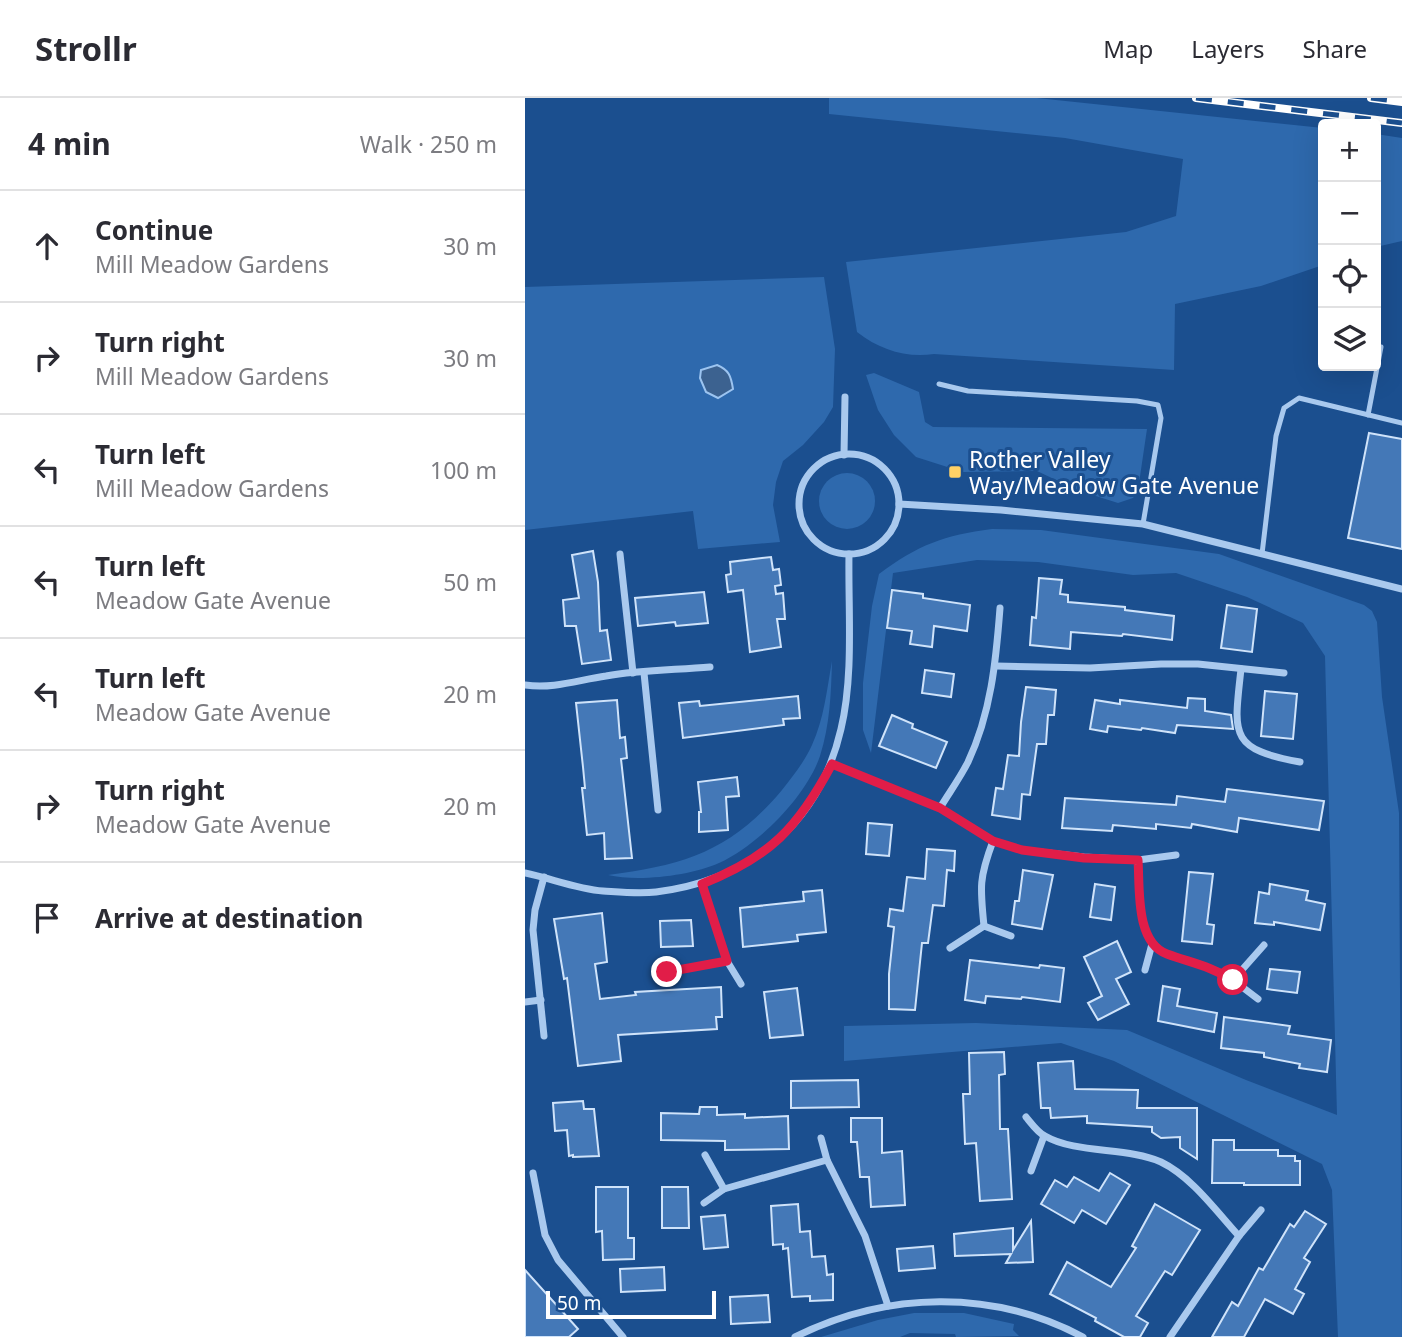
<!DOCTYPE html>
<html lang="en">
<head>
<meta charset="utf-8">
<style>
  body { margin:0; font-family:"Noto Sans",sans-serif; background:#f7f7f7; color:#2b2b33 }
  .controls { position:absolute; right:21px; top:21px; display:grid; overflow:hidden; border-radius:7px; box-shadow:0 7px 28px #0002 }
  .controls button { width:63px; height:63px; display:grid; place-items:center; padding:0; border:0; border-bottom:2px solid #e1e1e2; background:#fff; color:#2b2b33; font:35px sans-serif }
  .scale { position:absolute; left:21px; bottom:18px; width:170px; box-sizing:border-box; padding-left:7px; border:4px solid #fff; border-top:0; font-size:19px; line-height:24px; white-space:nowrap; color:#fff; -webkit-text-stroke:5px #1b4f8f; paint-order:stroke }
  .stop { position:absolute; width:21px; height:21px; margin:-16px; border:5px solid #e11d48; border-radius:50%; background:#fff }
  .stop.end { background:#e11d48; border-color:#fff; box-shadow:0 2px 7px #0008 }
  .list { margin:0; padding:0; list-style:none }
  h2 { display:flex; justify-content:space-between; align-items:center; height:91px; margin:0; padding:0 28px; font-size:30px }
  h2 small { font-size:23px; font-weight:400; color:#7c7c81 }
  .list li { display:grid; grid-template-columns:46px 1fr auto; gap:21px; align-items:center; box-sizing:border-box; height:112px; padding:0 28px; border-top:2px solid #e1e1e2 }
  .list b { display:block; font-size:26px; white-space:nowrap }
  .list p { margin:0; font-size:23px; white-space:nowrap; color:#7c7c81 }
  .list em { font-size:23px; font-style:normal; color:#7c7c81 }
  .icon { flex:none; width:38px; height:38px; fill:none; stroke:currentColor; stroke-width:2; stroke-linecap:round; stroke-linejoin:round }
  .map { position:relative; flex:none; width:877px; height:1239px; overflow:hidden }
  header { display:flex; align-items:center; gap:42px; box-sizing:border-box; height:98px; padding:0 35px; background:#fff; border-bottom:2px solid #e1e1e2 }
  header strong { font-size:33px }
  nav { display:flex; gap:38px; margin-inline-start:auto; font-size:24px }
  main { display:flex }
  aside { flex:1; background:#fff }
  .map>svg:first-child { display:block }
  .green { fill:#2e69ad }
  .water { fill:#3c6290; stroke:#9cc4f0; stroke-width:2 }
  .building { fill:#4478b7; stroke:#cfe3fa; stroke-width:2 }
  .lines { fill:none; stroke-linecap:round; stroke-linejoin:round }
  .lane { stroke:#a9c9ee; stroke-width:5 }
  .street { stroke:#a9c9ee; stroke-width:7 }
  .rail-casing { stroke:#fff; stroke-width:8 }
  .rail { stroke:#1b4f8f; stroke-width:5; stroke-dasharray:16; stroke-linecap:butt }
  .route { stroke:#e11d48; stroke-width:9 }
  .poi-dot { fill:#ffd166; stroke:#1b4f8f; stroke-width:2.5 }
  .labels { text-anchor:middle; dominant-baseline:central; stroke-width:6; stroke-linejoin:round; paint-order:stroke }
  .poi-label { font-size:23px; fill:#fff; stroke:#1b4f8f; text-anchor:start }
</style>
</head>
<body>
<header>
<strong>Strollr</strong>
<nav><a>Map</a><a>Layers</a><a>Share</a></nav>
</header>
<main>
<aside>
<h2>4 min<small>Walk · 250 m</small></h2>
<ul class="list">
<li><svg class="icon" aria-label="ahead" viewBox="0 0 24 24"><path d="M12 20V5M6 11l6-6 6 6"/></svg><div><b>Continue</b><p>Mill Meadow Gardens</p></div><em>30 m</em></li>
<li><svg class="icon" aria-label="right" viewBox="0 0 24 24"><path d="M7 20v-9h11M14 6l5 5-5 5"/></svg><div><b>Turn right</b><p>Mill Meadow Gardens</p></div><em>30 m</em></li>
<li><svg class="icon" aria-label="left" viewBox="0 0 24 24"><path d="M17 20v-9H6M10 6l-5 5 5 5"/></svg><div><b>Turn left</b><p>Mill Meadow Gardens</p></div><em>100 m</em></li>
<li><svg class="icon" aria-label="left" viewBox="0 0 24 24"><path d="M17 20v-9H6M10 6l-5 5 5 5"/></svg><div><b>Turn left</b><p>Meadow Gate Avenue</p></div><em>50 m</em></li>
<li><svg class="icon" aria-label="left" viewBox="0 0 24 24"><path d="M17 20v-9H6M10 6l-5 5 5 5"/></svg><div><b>Turn left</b><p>Meadow Gate Avenue</p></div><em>20 m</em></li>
<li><svg class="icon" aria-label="right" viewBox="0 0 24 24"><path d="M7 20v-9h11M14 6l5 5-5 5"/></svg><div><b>Turn right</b><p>Meadow Gate Avenue</p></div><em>20 m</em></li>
<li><svg class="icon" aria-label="arrive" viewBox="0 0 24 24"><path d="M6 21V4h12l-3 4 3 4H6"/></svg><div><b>Arrive at destination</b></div></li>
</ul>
</aside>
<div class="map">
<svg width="877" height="1239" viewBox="0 0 877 1239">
  <rect width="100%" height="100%" fill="#1b4f8f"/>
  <g class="green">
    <path d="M 304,0 L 512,0 L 798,30 L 798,167 L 736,188 L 650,206 L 649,272 L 409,256 C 381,260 355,252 332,234 L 321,164 L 601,134 L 651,118 L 658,61 L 540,40 L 304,16 Z"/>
    <polygon points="851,36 877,40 877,143 851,149"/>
    <polygon points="299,179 310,251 308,309 299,324 278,347 258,363 251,384 248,407 255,444 173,451 168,413 0,432 0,189"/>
    <polygon points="349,275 394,294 400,324 408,329 622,331 613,392 608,400 593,405 552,392 512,373 438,374 391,359 369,337 353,312 341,277"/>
    <circle cx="322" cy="403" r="28"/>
    <path d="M 467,431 L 516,432 L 694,456 L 839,507 L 847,513 L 852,524 L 857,599 L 874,715 L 877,1239 L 813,1239 L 807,1092 L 797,1066 L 589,963 L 536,945 L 319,963 L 319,928 L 451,925 L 602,932 L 721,982 L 812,1017 L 800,558 L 778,525 L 722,499 L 651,475 L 608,477 L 513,464 L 452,462 L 368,475 L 346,655 L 338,632 L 338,585 L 347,508 L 354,476 C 393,447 419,437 467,431 Z"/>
    <path d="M 307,563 C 306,597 305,626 295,658 C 281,699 233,747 194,765 C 165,778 113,784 83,777 C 160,767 206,753 257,692 C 268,678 280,663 287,647 C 299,621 302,591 307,563 Z"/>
    <polygon points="389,1215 439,1215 489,1226 488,1232 494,1238 431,1239 430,1236 385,1235 375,1239 296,1239 353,1222"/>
  </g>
  <path class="water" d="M 192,267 C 204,272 206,278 208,291 L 193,300 L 181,294 L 175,280 L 176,272 Z"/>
  <g class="building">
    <polygon points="844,335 877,341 877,451 823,440"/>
    <polygon points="68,453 73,484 75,533 82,532 86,562 57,566 51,528 40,528 38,502 54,500 47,457"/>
    <polygon points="246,459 248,472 254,471 256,487 250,488 251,496 258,495 260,521 252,521 256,549 225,554 218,492 203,494 201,477 206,476 205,464"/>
    <polygon points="514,480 537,482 535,496 543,497 543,504 600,509 600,512 649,518 647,542 598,536 597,538 546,534 545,551 505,547 507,519 511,520"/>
    <polygon points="367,492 398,496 398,500 445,507 442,533 409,528 407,549 385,546 387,533 362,530"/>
    <polygon points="179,494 183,525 151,528 150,524 113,528 110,500"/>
    <polygon points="702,507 732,511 727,554 696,550"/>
    <polygon points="400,572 429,576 426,599 397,595"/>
    <polygon points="501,589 531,592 529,617 523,617 521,646 512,646 505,697 497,696 495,721 467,717 471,690 478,691 483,657 494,658 496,624"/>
    <polygon points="740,593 772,596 768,641 736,638"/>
    <polygon points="273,598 275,620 258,621 259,627 158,640 154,605 174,603 175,608"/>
    <polygon points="663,600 680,601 680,613 706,617 708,631 652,627 650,635 617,630 616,632 583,628 582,634 565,631 570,602 595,606 595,602 662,610"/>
    <polygon points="92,602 95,640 100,639 102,660 96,661 107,760 80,761 79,735 62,737 57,690 60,690 58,669 51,605"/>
    <polygon points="367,617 388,626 387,630 422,644 411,670 354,648"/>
    <polygon points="212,679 214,698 201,699 203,732 174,734 174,714 176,714 173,684"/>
    <polygon points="702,691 799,703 794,732 714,720 712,734 667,726 666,730 631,726 631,731 588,727 587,733 537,730 540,700 651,707 652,698 700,704"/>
    <polygon points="343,725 367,727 364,758 341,756"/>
    <polygon points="402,751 430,753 429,773 422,772 419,808 408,807 403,845 397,845 390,912 364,911 364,876 369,829 363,828 365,811 378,813 382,779 400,781"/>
    <polygon points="498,772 528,777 517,831 487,826 490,803 494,803"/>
    <polygon points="664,774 688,776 682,826 689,827 687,846 657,843"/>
    <polygon points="570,786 590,789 586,822 565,819"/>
    <polygon points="745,786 783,793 781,802 800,806 795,832 749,824 749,827 730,825 734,794 744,796"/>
    <polygon points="297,792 301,834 272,837 273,843 218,849 215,810 279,803 278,794"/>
    <polygon points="77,815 82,864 70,866 75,901 111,897 110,894 196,889 197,919 191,919 192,931 93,937 96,963 53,968 42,880 39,881 29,821"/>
    <polygon points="166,822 168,848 136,849 135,823"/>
    <polygon points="592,843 606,874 591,881 604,906 573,922 563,905 577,898 559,859"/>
    <polygon points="445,862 514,870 515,867 539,870 535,904 497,899 496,901 461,898 460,905 440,902"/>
    <polygon points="745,871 775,874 772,895 742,891"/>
    <polygon points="638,888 655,891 652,908 692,915 689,934 633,923"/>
    <polygon points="272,890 278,937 245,940 239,894"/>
    <polygon points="699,919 765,928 763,936 806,942 802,974 774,970 775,966 739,959 739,955 696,950"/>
    <polygon points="479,954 480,976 474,977 475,1031 483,1031 487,1101 455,1103 451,1045 440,1046 438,996 445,996 444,955"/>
    <polygon points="548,963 550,991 613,992 612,1010 672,1010 672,1061 655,1050 655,1039 636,1040 627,1034 627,1029 562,1025 562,1018 526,1020 525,1010 516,1010 513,965"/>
    <polygon points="333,982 334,1009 266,1010 266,983"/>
    <polygon points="58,1003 59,1011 69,1011 74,1058 48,1059 48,1057 44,1058 42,1032 30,1033 28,1005"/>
    <polygon points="175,1009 192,1009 192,1017 220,1016 220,1020 263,1018 264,1051 200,1052 200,1043 136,1042 136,1015 174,1016"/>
    <polygon points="326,1020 357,1020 357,1055 377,1053 380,1107 346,1109 344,1079 335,1079 332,1044 326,1044"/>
    <polygon points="688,1042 709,1042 709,1052 753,1052 753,1058 770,1058 770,1063 775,1063 775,1087 719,1087 719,1085 687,1085"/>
    <polygon points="585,1075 605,1087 581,1126 557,1112 549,1125 516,1106 530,1082 542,1089 549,1079 574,1093"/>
    <polygon points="71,1089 103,1089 103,1140 109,1140 109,1161 78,1162 77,1133 71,1134"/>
    <polygon points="137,1089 163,1089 164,1130 137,1130"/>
    <polygon points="273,1106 275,1134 285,1133 287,1159 300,1158 302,1177 308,1176 308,1202 285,1203 285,1198 267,1199 263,1150 258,1151 258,1146 248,1147 246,1108"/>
    <polygon points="630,1106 675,1132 647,1177 640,1173 611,1218 623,1225 615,1239 599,1239 570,1223 571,1220 525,1196 542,1164 586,1189 611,1150 607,1148"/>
    <polygon points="780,1113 801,1126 779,1160 785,1164 770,1191 779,1196 768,1216 740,1201 719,1239 687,1239 707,1204 713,1208 734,1170 738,1172 765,1126 769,1129"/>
    <polygon points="200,1117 203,1149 179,1151 176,1119"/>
    <polygon points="506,1123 508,1164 481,1165 486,1156 430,1158 429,1136 488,1130 488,1152"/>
    <polygon points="408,1148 410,1170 374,1173 372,1151"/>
    <polygon points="139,1169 140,1192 96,1194 95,1171"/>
    <polygon points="0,1172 53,1231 44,1239 0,1239"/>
    <polygon points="243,1197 245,1224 206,1226 205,1199"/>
  </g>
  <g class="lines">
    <g class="lane">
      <polyline points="414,286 443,293 612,303 633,307 636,320 618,426"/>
      <polyline points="843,317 856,249"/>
      <polyline points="737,456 751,338 759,310 774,300 877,325"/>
    </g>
    <g class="street">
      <circle cx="324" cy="406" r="50"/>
      <polyline points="319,357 320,299"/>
      <polyline points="374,406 476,412 618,426 877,491"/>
      <polyline points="95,456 108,575"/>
      <polyline points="471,568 565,570 636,566 673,566 759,575"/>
      <path d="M 716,571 C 709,636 703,651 775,664"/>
      <polyline points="119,575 133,712"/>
      <path d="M 0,587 C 29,591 53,582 81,578 C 115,572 151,572 185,569"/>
      <polyline points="307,666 415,710 468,743 497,752 559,759 613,762 651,757"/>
      <path d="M 415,710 C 424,695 435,680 443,664 C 466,615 471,563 475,510"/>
      <path d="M 613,762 C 615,790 610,844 642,856 C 667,865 685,868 708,882"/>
      <path d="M 0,775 C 25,780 52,791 78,793 C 94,794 114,796 131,794 C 226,782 294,726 316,631 C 329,577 323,512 324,456"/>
      <polyline points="19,779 10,812 8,832 19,938"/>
      <polyline points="177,786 202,863 216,886"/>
      <path d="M 459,828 C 455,789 454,780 468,743"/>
      <polyline points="425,850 459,828 486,838"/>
      <polyline points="620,872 627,846"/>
      <polyline points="142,874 202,863"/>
      <polyline points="733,901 708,882 739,847"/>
      <polyline points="0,904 16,902"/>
      <path d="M 501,1019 C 506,1025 513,1035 520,1038 C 551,1056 603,1049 636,1064 C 667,1079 691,1113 714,1138"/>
      <polyline points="296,1040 302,1062 340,1138 363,1208"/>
      <polyline points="180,1057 199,1091"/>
      <polyline points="506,1073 519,1038"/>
      <polyline points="8,1075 20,1137 33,1162 98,1239"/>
      <polyline points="179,1105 199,1091 302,1062"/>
      <path d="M 270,1239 C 362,1193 468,1191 558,1239"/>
      <polyline points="645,1239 714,1138 736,1112"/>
    </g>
    <defs>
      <g id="rail">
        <polyline points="671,0 877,25"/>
        <polyline points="846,0 877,4"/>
      </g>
    </defs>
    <use href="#rail" class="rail-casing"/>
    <use href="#rail" class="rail"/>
  </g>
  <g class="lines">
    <path class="route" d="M 142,874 L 202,863 L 177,786 C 245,759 273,730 307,666 L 415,710 L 468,743 L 497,752 L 559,760 L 613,762 C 615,790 610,844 642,856 C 667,865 685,868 708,882"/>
  </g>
  <rect class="poi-dot" x="423" y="367" width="14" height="14" rx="3.5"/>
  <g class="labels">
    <g class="poi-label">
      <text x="444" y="361">Rother Valley<tspan x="444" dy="26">Way/Meadow Gate Avenue</tspan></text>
    </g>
  </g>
</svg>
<div class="controls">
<button>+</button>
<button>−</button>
<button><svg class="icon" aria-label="locate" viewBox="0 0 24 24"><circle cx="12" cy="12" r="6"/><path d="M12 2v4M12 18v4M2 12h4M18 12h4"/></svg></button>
<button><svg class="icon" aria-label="layers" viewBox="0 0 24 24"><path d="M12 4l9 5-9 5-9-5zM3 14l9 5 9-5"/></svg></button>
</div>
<div class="scale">50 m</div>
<div class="stop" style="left:708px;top:882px"></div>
<div class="stop end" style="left:142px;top:874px"></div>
</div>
</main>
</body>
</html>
